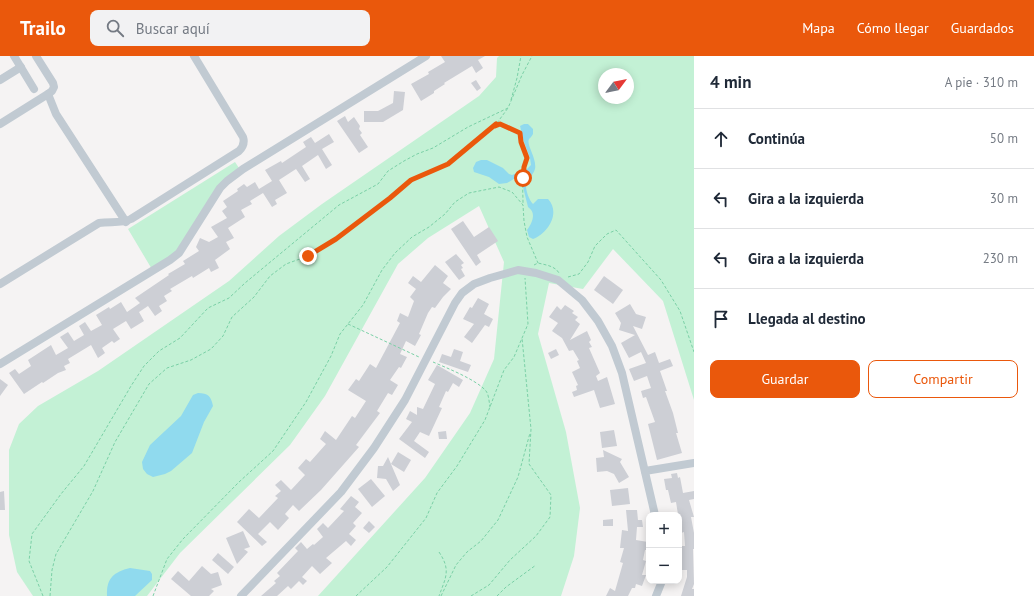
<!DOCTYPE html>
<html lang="es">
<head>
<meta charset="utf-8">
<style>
  body { margin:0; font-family:"PT Sans",sans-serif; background:#f2f2f3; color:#1f2937 }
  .controls { position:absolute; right:12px; bottom:12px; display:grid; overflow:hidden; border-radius:8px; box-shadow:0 2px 10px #0003 }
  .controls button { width:36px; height:36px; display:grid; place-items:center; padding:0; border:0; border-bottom:1px solid #e0e1e3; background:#fff; color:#1f2937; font:20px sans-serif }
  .compass { position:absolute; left:598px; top:12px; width:36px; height:36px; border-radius:50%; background:#fff; box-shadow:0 2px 10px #0003; rotate:58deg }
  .stop { position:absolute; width:12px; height:12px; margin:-9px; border:3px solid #ea580c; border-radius:50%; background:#fff }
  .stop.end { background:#ea580c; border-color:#fff; box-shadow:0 1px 4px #0008 }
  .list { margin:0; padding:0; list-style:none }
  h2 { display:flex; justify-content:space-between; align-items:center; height:52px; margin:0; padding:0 16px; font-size:17px }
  h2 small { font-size:13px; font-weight:400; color:#747a83 }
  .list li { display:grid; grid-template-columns:26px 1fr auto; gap:12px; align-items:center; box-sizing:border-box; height:60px; padding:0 16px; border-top:1px solid #e0e1e3 }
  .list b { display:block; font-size:15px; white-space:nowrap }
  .list em { font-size:13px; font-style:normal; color:#747a83 }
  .actions { display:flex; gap:8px; padding:12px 16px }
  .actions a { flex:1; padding:9px 0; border:1px solid #ea580c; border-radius:8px; text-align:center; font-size:14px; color:#ea580c }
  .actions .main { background:#ea580c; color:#fff }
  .icon { flex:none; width:22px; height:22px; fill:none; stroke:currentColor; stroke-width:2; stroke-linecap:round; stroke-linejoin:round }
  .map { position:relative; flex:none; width:694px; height:540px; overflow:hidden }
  header { display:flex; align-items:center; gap:24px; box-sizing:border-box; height:56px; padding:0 20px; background:#ea580c; color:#fff }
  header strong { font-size:19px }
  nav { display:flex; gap:22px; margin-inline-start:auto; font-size:14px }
  .search { width:280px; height:36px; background:#f2f2f3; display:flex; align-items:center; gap:10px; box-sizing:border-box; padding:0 14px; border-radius:8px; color:#747a83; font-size:15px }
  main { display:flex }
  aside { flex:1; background:#fff }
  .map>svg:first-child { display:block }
  .green { fill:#c3f1d5; fill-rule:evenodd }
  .water { fill:#90daee }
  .building { fill:#cdcfd5 }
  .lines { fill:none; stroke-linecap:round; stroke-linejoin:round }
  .path { stroke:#7ad0a6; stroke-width:1; stroke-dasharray:3 2; stroke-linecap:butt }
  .minor { stroke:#c1cad2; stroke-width:8 }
  .route { stroke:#ea580c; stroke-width:5 }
</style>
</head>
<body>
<header>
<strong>Trailo</strong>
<div class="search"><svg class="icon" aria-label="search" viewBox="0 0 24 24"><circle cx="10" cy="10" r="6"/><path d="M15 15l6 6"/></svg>Buscar aquí</div>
<nav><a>Mapa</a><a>Cómo llegar</a><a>Guardados</a></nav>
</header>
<main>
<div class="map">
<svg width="694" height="540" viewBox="0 0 694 540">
  <rect width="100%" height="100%" fill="#f5f3f3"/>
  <g class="green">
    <path d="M 499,0 L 694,0 L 694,344 L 663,245 L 613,193 L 583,233 L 549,227 L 538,278 L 566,376 L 580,452 L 574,500 L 561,540 L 318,540 L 425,422 L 470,357 L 494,303 L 504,206 L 479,150 L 428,182 L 398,208 L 325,340 L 290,389 L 180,497 L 147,540 L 33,540 L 17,516 L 9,479 L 9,394 L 19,368 L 38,350 L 98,315 L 229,225 L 279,180 L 322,148 L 479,40 L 496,21 L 497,2 ZM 604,18 L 628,18 L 628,42 L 604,42 Z"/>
    <polygon points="235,106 241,115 227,125 179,197 153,215 128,173"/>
  </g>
  <g class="water">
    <path d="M 524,68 L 528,68 L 533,73 L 533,78 C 532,80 531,81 529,83 C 526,89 537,102 535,113 C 533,120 526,124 526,130 C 526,135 529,144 533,148 L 538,143 L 548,143 C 561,157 548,177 533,183 L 529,181 L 527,174 C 532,167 537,157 528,151 L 523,131 L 525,119 L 517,121 L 507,127 L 499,128 L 489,121 L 474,116 L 473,112 L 476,106 L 481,104 L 487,104 L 503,112 L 509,118 L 512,119 L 527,113 L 531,109 L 530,102 L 524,86 L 520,70 Z"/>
    <path d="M 198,337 C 208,337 211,340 213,350 L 204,366 L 192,397 L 171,415 L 165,418 L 153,421 L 147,418 L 143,413 L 142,406 L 150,389 L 181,360 L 193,339 Z"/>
    <path d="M 130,512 L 150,515 L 152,518 L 152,524 L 135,540 L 107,540 C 106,522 114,516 130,512 Z"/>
  </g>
  <g class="building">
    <polygon points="441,0 485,0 478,4 483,12 476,17 472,10 444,27 445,28 434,35 434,37 421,45 411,28 429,18 428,16 445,6"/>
    <polygon points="476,24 481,32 477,35 471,27"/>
    <polygon points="394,35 405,36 403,54 383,66 364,66 364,55 378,55 393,47"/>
    <polygon points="345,60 348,66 354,61 360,70 359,73 362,77 360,79 368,91 359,97 337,65"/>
    <polygon points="329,78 334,86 322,93 332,109 326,113 318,99 302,110 310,123 305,126 296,113 279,124 287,137 275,144 277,148 272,151 263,137 250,145 252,148 241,154 245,161 228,172 234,182 226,186 230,193 215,204 219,212 211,216 209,212 193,222 192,220 170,233 172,235 164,240 167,245 159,250 162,255 155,260 148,250 139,256 144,265 131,273 126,265 113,273 120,283 114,287 112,285 102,292 105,297 98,302 91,289 68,303 70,307 64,310 66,314 58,317 43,327 42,326 24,338 9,317 15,313 19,318 31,310 28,304 51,289 56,299 68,292 60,281 68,276 74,285 84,279 79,270 85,266 91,275 102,269 96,259 109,251 110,253 121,246 127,256 140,247 135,242 169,219 168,218 185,208 183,205 199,195 196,191 200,182 209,186 218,181 211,171 227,162 222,155 227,151 223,145 238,135 237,133 244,128 247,131 255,126 259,133 272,125 265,114 281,105 282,107 306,91 303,86 311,81 315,87"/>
    <polygon points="463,165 474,181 489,171 498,185 477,199 481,206 476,210 451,173"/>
    <polygon points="456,198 464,207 461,209 463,212 461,213 465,220 459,224 445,206"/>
    <polygon points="435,209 448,220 443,227 451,233 443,241 435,252 432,251 428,257 419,278 421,279 415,290 406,285 400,298 407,301 401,312 399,311 390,324 398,329 392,339 388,337 377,355 380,357 356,389 359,391 321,434 299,455 293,449 285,458 289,462 278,474 270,466 258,478 267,486 262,490 237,466 249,453 259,462 278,442 275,440 281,435 275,429 281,424 291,434 305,419 298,412 306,403 310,406 326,388 320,383 325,375 336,384 352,360 355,362 366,345 348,334 356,323 359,325 370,308 376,312 400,267 397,265 400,257 408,261 414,245 410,241 416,233 408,227 413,220 421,226"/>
    <polygon points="604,220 623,234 613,248 594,234"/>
    <polygon points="478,242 489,248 484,258 493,263 489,271 485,269 472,287 464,281 474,268 463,263 470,251 472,252"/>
    <polygon points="630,248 636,258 646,261 642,273 633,270 648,299 655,296 659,307 670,303 673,310 660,315 667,335 665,335 673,357 678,377 676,377 682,397 657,404 648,368 655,366 646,341 643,342 641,335 651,332 647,320 634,325 629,313 646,307 641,296 629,302 621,287 635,279 619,274 621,267 615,257"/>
    <polygon points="565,249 574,255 572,257 578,261 575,264 580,268 570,284 587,275 591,284 589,286 592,291 589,292 600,317 596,320 598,325 607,321 615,348 600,352 594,334 574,341 572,336 577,334 576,330 578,329 572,316 580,312 577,305 579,304 573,294 569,295 562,282 552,275 558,267 549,261 557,250 561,254"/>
    <polygon points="454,293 463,296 460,305 471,309 468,316 439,306 442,298 451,301"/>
    <polygon points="556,293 559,299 551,303 548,297"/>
    <polygon points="437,309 463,324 459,331 453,327 448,336 446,335 439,351 442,352 429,380 420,376 414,385 429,396 425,402 399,383 412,366 406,363 410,355 417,359 417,351 423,353 435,328 428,324"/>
    <polygon points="0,323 8,329 0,340"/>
    <polygon points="614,374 617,390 602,392 600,376"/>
    <polygon points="446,375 447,383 439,383 438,376"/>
    <polygon points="603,394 622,403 620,406 629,421 619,427 614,418 607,415 597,416 596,402 604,401"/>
    <polygon points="398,396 411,404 404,416 391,408"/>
    <polygon points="388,401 400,429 393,435 386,423 377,422 378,410 383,410"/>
    <polygon points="677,417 678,422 680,421 683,437 694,435 694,443 689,444 694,461 691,461 694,477 694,493 693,493 694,528 692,533 694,533 694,540 681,540 687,521 687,514 681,514 682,498 679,498 679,490 685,490 684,476 681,477 676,446 671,447 668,434 666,434 664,423 672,422 671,418"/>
    <polygon points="371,423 385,440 372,451 358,433"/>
    <polygon points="628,432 630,448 612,450 610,434"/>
    <polygon points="4,435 5,454 0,454 0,436"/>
    <polygon points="351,440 359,446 355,451 362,457 353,467 356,470 349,478 356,484 351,490 346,485 326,502 332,507 320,518 312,510 302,521 307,525 303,529 299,525 291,533 288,530 277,540 261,540 276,527 274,525 280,520 277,517 298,495 295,492 301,486 307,493 313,488 314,489 323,481 317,473 323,467 328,472 344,455 340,453"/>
    <polygon points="626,454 637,454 638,464 642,464 643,471 637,471 636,484 648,486 647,494 645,494 643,504 646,505 642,519 646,519 642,530 636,528 635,532 632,532 628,540 606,540 610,532 615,535 623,507 620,506 624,492 620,492 622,474 628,475"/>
    <polygon points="613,463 613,470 603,470 603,464"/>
    <polygon points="369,465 375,471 369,477 363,472"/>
    <polygon points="243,475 250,491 244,493 248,496 237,508 226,482"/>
    <polygon points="218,497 234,511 228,518 212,504"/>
    <polygon points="202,510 211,518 218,516 222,529 211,533 214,535 209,540 191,540 171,523 178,515 189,525"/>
  </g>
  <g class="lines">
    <g class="path">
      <polyline points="511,44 517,22 521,0"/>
      <polyline points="497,67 508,52"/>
      <path d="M 495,69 L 500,69 L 520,77 L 521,86 L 527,102 C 521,117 523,132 523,148"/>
      <path d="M 534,209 L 538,207 C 546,209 555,210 559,217"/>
      <polyline points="568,221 579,218 588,206 595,190 607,178 616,174 661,224 680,255 694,296"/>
      <polyline points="348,268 419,301"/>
      <path d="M 433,306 C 447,312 477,324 486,335 C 489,339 489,346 490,351"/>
      <path d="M 439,496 C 451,514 446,521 439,540"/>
      <polyline points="43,540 29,505 32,478 61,438 84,410 131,330 144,310 159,295 180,282 208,252 229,242 245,227 339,149 378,128 388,115 404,105 417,98 433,92 468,71 508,52 522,19 532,0"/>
      <polyline points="50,540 52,514 56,498 93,435 115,386 149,328 167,312 191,304 211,293 223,280 232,261 254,241 270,220 286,208 308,200 336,183 390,142 411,124 448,108 496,68"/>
      <polyline points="153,540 167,503 183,483 239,426 273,395 306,346 331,300 340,278 363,249 382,214 395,197 412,181 429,171 445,158 455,146 469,137 499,131 512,136 523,149 524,165 527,181 538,207"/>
      <polyline points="356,540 387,511 426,462 437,437 457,410 485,364 504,314 514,301 528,268 525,222"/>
      <polyline points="441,540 456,509 467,496 481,485 498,464 518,421 530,377"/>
      <polyline points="471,540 489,529 510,504 536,480 550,461 551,439 529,408 531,373 522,282"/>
      <polyline points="497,540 506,531 536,509"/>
    </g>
    <g class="minor">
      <polyline points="14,0 34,33"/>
      <polyline points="36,0 53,27 54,31 52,35 48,38 56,58 126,166"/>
      <polyline points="0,24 21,11"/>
      <polyline points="0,68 48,38"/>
      <path d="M 0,228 L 99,167 C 110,165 121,168 131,163 L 239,95 C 243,91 245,87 243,81 L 194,0"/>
      <polyline points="0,308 170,204 179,197 220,132 227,125 243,113 426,0"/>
      <polyline points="645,415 694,407"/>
      <polyline points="241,540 341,436 374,392 405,344 455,247 462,237 474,228 490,222 518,214 536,217 558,224 582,244 598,265 612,290 622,317 655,459"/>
      <polyline points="656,540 662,525"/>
    </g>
  </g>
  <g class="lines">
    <polyline class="route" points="308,200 336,183 390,142 411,124 448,108 496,68 495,70 500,68 520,77 521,86 527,102 524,111 523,122"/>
  </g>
</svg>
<div class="controls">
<button>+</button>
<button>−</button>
</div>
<svg class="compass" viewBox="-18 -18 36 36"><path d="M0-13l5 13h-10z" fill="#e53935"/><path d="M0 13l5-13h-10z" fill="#747a83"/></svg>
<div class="stop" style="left:523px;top:122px"></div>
<div class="stop end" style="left:308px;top:200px"></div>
</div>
<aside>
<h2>4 min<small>A pie · 310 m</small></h2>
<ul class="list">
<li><svg class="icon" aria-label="ahead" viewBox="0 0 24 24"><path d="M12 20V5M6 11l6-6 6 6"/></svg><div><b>Continúa</b></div><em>50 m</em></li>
<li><svg class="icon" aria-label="left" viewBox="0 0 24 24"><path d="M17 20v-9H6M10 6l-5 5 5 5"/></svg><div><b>Gira a la izquierda</b></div><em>30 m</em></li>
<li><svg class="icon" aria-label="left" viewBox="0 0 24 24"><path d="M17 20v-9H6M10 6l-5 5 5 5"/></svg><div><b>Gira a la izquierda</b></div><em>230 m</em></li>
<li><svg class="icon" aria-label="arrive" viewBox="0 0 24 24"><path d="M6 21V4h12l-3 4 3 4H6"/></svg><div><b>Llegada al destino</b></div></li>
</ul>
<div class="actions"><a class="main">Guardar</a><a>Compartir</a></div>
</aside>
</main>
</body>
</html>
